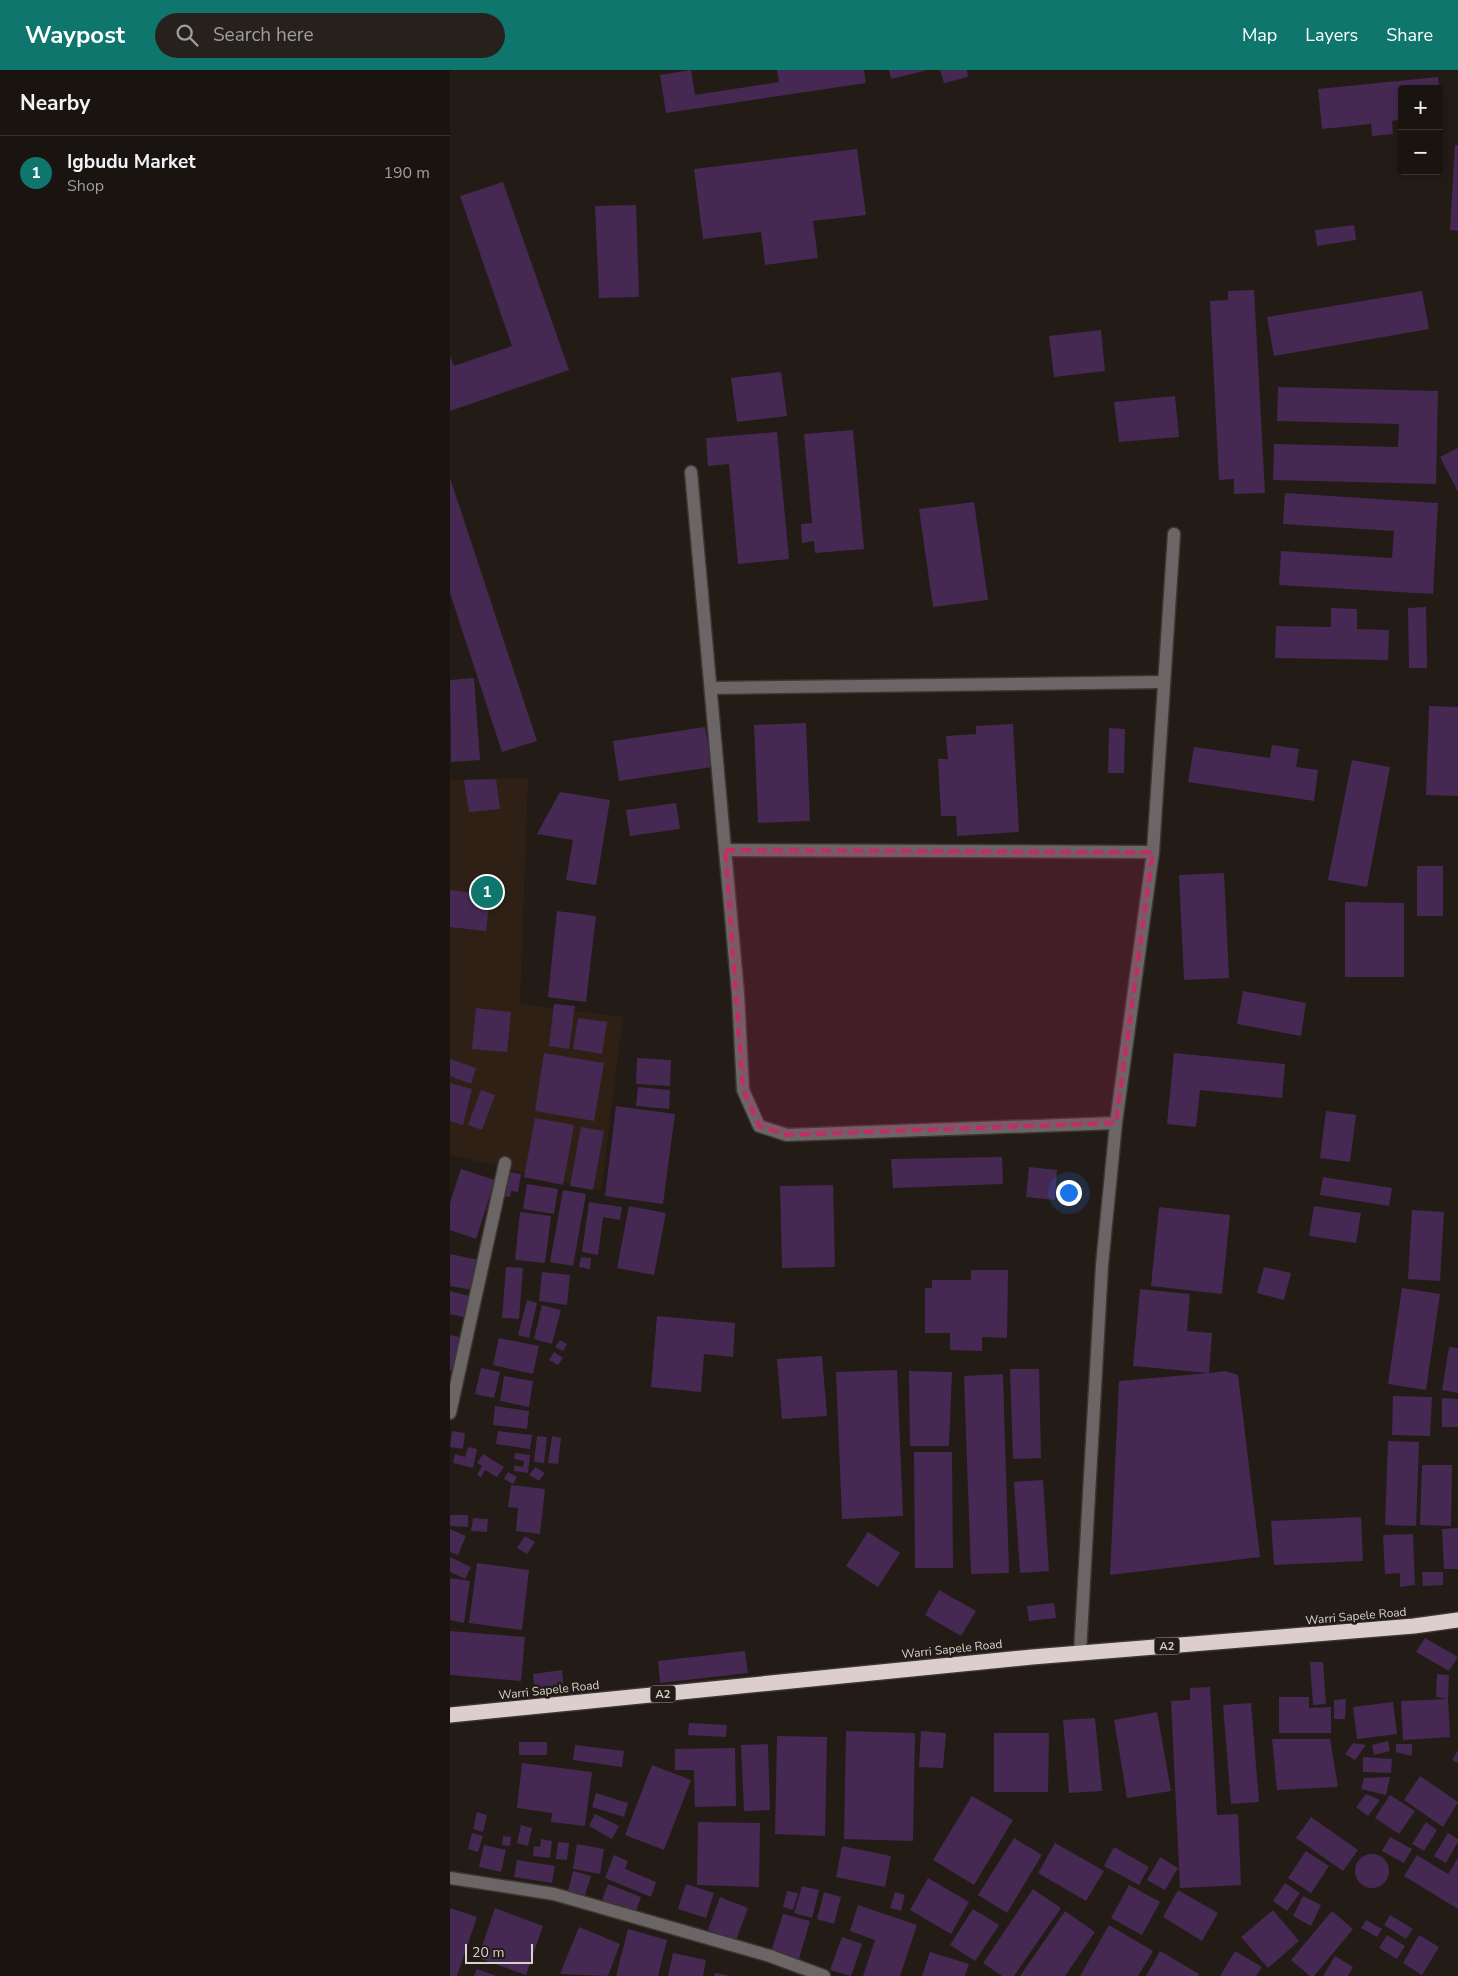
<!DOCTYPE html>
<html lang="en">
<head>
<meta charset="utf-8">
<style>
  body { margin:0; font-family:"Nunito Sans",sans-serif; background:#27211e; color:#f1f3f6 }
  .controls { position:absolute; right:15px; top:15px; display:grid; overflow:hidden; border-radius:5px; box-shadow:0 2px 8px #0003 }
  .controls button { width:45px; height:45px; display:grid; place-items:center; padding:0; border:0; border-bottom:1px solid #383330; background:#1a1410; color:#f1f3f6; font:25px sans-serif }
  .scale { position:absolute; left:15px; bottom:12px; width:68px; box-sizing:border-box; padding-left:5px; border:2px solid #d8d2cf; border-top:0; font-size:14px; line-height:18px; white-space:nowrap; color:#d8d2cf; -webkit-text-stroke:4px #231b16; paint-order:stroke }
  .you { position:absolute; left:618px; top:1122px; width:18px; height:18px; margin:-12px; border:4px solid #fff; border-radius:50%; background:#1a73e8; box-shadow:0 0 0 8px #1a73e833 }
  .badge { display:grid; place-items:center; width:32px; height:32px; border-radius:50%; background:#0f766e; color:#fff; font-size:16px; font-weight:700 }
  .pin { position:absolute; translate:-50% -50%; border:2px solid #fff; box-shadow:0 1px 5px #0006 }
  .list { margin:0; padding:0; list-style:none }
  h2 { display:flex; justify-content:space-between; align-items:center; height:65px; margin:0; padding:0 20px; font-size:21px }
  h2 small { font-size:16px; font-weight:400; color:#9f9e9f }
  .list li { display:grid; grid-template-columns:32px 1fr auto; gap:15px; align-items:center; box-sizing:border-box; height:75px; padding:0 20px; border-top:1px solid #383330 }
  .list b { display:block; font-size:19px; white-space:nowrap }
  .list p { margin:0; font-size:16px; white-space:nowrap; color:#9f9e9f }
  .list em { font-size:16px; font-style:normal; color:#9f9e9f }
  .icon { flex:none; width:28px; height:28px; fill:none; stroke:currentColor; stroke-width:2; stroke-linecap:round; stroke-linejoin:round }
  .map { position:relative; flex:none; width:1008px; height:1906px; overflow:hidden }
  header { display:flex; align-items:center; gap:30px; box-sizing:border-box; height:70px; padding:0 25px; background:#0f766e; color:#fff }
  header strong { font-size:24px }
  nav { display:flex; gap:28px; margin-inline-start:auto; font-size:18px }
  .search { width:350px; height:45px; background:#27211e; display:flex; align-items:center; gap:12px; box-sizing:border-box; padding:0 18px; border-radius:28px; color:#9f9e9f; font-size:19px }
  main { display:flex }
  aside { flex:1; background:#1a1410 }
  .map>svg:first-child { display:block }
  .commercial { fill:#2f2016 }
  .building { fill:#452952 }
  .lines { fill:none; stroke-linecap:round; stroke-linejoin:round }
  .minor-casing { stroke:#3c3530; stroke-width:15 }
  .highway-casing { stroke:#3c3530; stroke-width:18 }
  .minor { stroke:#6b6665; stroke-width:12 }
  .highway { stroke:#dbcecc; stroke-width:15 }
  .marked { fill:#c42b67; fill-opacity:0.2; stroke:#c42b67; stroke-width:4; stroke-dasharray:10 6; stroke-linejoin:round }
  .labels { text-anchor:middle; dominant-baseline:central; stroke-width:5; stroke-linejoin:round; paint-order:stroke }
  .shield { fill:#231b16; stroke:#a29b98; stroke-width:1 }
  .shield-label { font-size:11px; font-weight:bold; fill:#d8d2cf }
  .street-label { font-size:12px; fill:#d8d2cf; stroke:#231b16 }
</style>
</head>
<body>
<header>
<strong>Waypost</strong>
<div class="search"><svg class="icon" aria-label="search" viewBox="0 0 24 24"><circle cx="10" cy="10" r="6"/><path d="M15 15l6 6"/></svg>Search here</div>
<nav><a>Map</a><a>Layers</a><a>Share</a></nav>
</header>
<main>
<aside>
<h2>Nearby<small></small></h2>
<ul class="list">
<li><span class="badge">1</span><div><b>Igbudu Market</b><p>Shop</p></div><em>190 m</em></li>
</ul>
</aside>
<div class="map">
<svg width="1008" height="1906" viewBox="0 0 1008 1906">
  <rect width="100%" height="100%" fill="#231b16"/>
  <polygon class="commercial" points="78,708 70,934 173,947 151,1121 0,1085 0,710"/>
  <g class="building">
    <polygon points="241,0 245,25 329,12 327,0 414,0 416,13 216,43 210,5"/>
    <polygon points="439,0 474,0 474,1 441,9"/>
    <polygon points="490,0 517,0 518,7 494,13"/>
    <polygon points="988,7 989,19 952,19 952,49 942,51 943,64 922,66 921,54 872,59 868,19"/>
    <polygon points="989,32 992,45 989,45"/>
    <polygon points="1005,75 1008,75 1008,161 1000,160"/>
    <polygon points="407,79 416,145 363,151 368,188 315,195 311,162 253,169 244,99"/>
    <polygon points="53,112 119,300 0,341 0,286 4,296 62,276 10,126"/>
    <polygon points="186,135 189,227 149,228 145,136"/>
    <polygon points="904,155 906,170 867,176 865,160"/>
    <polygon points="804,220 815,423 784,424 784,409 769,410 760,231 778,230 778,221"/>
    <polygon points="972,221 979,259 824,286 817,247"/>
    <polygon points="651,260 655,301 604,307 599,266"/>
    <polygon points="331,302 337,346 287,352 281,308"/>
    <polygon points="828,317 988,321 986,414 823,410 824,374 948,377 949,354 827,351"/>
    <polygon points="725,326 729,367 669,372 664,332"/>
    <polygon points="403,360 414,479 365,483 364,471 352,473 351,454 362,453 354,364"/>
    <polygon points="327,362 339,489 288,494 279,394 258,396 256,368"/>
    <polygon points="1008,378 1008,422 990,387"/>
    <polygon points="0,408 87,671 52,682 0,523"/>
    <polygon points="835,423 988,433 983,524 829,515 831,481 942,488 944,461 833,454"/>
    <polygon points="524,432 538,530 483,537 469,439"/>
    <polygon points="976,537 977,598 959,598 958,538"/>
    <polygon points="881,538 907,539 907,559 939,560 938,590 825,588 826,556 881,557"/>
    <polygon points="24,608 30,690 1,692 0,610"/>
    <polygon points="979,636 1008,637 1008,726 976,725"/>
    <polygon points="356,653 360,751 308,753 304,655"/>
    <polygon points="563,654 569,762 507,766 506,746 491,746 488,689 498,689 496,666 526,664 526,656"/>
    <polygon points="255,657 262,697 169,711 163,671"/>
    <polygon points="659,658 675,659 674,703 658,703"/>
    <polygon points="822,675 849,679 846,697 868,700 864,731 738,712 744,677 820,688"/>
    <polygon points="902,690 940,697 917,817 878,810"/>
    <polygon points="46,709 50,739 19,742 14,710"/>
    <polygon points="110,722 160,730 146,815 116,810 123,770 87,764"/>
    <polygon points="226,733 230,759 180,766 176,740"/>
    <rect x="967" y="796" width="26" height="50"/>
    <polygon points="774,803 779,908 734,910 729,805"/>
    <polygon points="0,820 40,825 36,861 0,857"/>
    <polygon points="895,832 954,833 954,907 895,907"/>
    <polygon points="107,841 146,846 136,932 98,927"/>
    <polygon points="793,921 856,933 851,966 787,954"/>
    <polygon points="104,934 125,936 119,979 99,976"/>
    <polygon points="26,938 61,942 57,982 22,979"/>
    <polygon points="128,948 157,952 152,984 123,979"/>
    <polygon points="94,983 154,993 144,1051 85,1041"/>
    <polygon points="724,983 835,994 832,1028 750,1020 746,1057 717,1054"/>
    <polygon points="187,988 221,990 220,1016 186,1014"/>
    <polygon points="0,989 26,998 21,1014 0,1006"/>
    <polygon points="0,1013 22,1019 13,1055 0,1051"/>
    <polygon points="188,1017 220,1020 219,1039 186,1036"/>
    <polygon points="31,1020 45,1025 32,1060 18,1055"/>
    <polygon points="166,1036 225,1044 213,1134 155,1126"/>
    <polygon points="876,1041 906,1045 900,1092 870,1088"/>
    <polygon points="85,1048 124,1055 113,1115 74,1107"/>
    <polygon points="131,1057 154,1061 143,1120 120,1116"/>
    <polygon points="552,1087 553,1114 443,1118 441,1089"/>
    <polygon points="579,1097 607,1100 605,1130 576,1127"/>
    <polygon points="11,1099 45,1110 26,1169 0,1160 0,1133"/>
    <polygon points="59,1102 71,1104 68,1122 61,1121 60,1127 54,1126"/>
    <polygon points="873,1107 942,1118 939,1136 870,1125"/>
    <polygon points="77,1114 108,1119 104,1144 73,1139"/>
    <polygon points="383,1115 385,1197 332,1198 330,1116"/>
    <polygon points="113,1120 136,1124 123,1196 100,1192"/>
    <polygon points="139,1132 172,1137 170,1150 153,1147 148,1185 132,1182"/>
    <polygon points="179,1136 216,1143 204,1205 167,1198"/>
    <polygon points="864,1136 911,1143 906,1173 859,1166"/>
    <polygon points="709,1137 780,1145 772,1224 701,1216"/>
    <polygon points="962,1140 994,1142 990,1211 958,1209"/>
    <polygon points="70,1142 101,1146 95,1193 65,1190"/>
    <polygon points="0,1184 29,1190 23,1220 0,1216"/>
    <polygon points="131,1187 141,1188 140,1199 129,1197"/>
    <polygon points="56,1197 73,1198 69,1249 52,1248"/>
    <polygon points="814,1197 841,1203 834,1230 807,1223"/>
    <polygon points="521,1200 558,1200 557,1268 532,1267 532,1281 500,1280 500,1263 475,1263 475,1218 482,1218 482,1210 521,1210"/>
    <polygon points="92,1202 120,1205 117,1235 89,1231"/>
    <polygon points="952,1218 990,1224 976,1320 938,1314"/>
    <polygon points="690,1219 740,1224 737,1261 762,1263 759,1303 775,1301 788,1305 810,1487 660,1505 669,1311 759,1303 683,1296"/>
    <polygon points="0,1221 23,1227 18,1248 0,1244"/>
    <polygon points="77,1230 87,1233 79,1268 68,1265"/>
    <polygon points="92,1235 111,1240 102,1274 84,1269"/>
    <polygon points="207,1246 285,1253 283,1287 254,1284 251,1322 201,1317"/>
    <polygon points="0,1265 14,1268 7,1302 0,1301"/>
    <polygon points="49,1268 89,1276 83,1304 43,1295"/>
    <polygon points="110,1270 117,1274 113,1281 105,1277"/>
    <polygon points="999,1277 1008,1278 1008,1323 992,1320"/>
    <polygon points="104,1282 113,1288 108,1295 99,1290"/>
    <polygon points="372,1286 377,1346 332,1349 327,1289"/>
    <polygon points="31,1298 50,1302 44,1328 25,1324"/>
    <polygon points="560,1299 589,1299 591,1388 563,1389"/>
    <polygon points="447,1300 453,1446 392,1449 386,1302"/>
    <polygon points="459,1301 502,1302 499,1376 460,1376"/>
    <polygon points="553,1304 559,1503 521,1504 514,1306"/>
    <polygon points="54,1306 83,1311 79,1337 50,1331"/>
    <polygon points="943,1326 982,1327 980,1366 942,1365"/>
    <polygon points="992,1328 1008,1329 1008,1357 992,1357"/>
    <polygon points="45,1336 79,1341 77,1359 43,1355"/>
    <polygon points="2,1361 15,1363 13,1379 0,1377"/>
    <polygon points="48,1361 82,1365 80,1379 46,1374"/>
    <polygon points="87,1366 97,1367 94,1393 84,1392"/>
    <polygon points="102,1366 111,1368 108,1394 98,1393"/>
    <polygon points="938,1371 969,1372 966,1456 935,1455"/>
    <polygon points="18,1377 27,1379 23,1398 3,1393 5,1384 15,1387"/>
    <polygon points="464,1382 502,1382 503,1498 465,1498"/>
    <polygon points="65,1383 80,1385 78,1403 64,1401 64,1395 73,1397 74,1391 64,1389"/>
    <polygon points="33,1384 54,1397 47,1407 35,1400 31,1407 27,1405 32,1396 27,1393"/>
    <polygon points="972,1395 1002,1395 1001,1456 970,1455"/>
    <polygon points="85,1397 95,1403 89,1411 79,1405"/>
    <polygon points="58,1402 67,1407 63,1414 54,1409"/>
    <polygon points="593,1410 599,1501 570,1503 564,1412"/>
    <polygon points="61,1415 95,1419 90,1464 66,1461 68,1438 58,1437"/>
    <polygon points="0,1445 18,1445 18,1457 0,1456"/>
    <polygon points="911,1447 913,1491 824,1495 821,1451"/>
    <polygon points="23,1448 38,1449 37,1462 21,1461"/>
    <polygon points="1008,1458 1008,1499 994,1499 992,1459"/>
    <polygon points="0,1459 16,1466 8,1485 0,1482"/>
    <polygon points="418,1462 450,1483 428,1517 396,1496"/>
    <polygon points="963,1464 965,1515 950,1517 950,1503 935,1504 933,1465"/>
    <polygon points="75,1466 85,1472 77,1484 67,1478"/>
    <polygon points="0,1487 21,1497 15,1509 0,1502"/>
    <polygon points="27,1493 79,1500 72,1560 19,1553"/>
    <polygon points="972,1502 993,1502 993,1515 973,1516"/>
    <polygon points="0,1508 20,1511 14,1553 0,1550"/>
    <polygon points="489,1520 526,1541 511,1566 475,1545"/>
    <polygon points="604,1533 606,1548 579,1551 577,1536"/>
    <polygon points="0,1561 75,1567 71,1611 0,1605"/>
    <polygon points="975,1568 1008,1587 999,1601 966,1582"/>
    <polygon points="295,1581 298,1603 210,1613 208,1591"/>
    <polygon points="860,1592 873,1592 876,1634 863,1635"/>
    <polygon points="112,1600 114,1620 85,1624 83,1604"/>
    <polygon points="987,1604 999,1605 998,1629 986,1627"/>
    <polygon points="760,1617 767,1745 788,1744 791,1815 730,1818 721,1631 740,1630 740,1618"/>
    <polygon points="829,1627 859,1627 859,1638 881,1637 881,1663 829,1663"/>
    <polygon points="896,1629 895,1649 884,1649 884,1630"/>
    <polygon points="998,1629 1000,1667 953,1670 951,1631"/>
    <polygon points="943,1632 947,1664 907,1669 903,1637"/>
    <polygon points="801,1633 809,1732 781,1734 773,1635"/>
    <polygon points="707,1642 721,1721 677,1728 664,1650"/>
    <polygon points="645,1648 652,1721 619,1723 613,1650"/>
    <polygon points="239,1653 277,1655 276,1667 238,1665"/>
    <polygon points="396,1661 465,1663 463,1771 394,1769"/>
    <polygon points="471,1661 496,1663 493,1698 469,1697"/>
    <polygon points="544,1663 599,1663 598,1722 544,1722"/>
    <polygon points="327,1666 377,1667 375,1766 325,1764"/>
    <polygon points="822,1669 880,1669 888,1717 827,1720"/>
    <polygon points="938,1671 940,1681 924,1685 922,1675"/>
    <rect x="69" y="1672" width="28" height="13"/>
    <polygon points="903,1673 916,1675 905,1690 895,1684"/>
    <polygon points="318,1674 320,1740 294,1741 291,1675"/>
    <polygon points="946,1674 962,1674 962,1686 946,1682"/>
    <polygon points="125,1675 174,1681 172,1697 123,1690"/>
    <polygon points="285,1678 286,1736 245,1737 244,1700 225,1700 225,1679"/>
    <polygon points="1008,1680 1008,1693 1002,1690"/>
    <polygon points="913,1687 942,1689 941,1703 913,1702"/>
    <polygon points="72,1693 142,1702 135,1756 101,1752 102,1743 67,1738"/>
    <polygon points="202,1695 241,1710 214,1780 175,1765"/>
    <polygon points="970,1706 1008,1732 993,1757 954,1730"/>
    <polygon points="940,1707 936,1725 911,1719 914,1708"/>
    <polygon points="146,1723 178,1733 174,1747 142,1737"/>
    <polygon points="916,1724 930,1730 918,1746 906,1737"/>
    <polygon points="940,1725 965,1741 949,1764 925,1748"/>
    <polygon points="522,1726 563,1750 524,1815 483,1790"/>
    <polygon points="27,1742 37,1745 33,1762 23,1759"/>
    <polygon points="145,1744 169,1756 162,1769 139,1756"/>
    <polygon points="861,1747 908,1780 893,1801 846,1768"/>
    <polygon points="248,1752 310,1753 309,1817 247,1815"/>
    <polygon points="976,1752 987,1760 974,1781 962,1774"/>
    <polygon points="71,1755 82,1758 78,1776 67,1773"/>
    <polygon points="22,1763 33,1766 28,1782 18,1779"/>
    <polygon points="998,1763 1008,1769 1008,1772 996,1793 984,1786"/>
    <polygon points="53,1766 61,1767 60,1776 52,1775"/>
    <polygon points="940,1767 962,1779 954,1793 932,1781"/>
    <polygon points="564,1768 592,1785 557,1843 528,1825"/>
    <polygon points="91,1769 102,1771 100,1788 83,1786 84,1776 90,1777"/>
    <polygon points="108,1772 119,1773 117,1790 106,1789"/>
    <polygon points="605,1773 654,1801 636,1831 588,1803"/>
    <polygon points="127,1774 154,1779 150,1804 123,1799"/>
    <polygon points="34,1775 56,1780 51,1802 29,1797"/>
    <polygon points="392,1776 441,1786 435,1817 386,1807"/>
    <polygon points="664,1777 699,1797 689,1815 654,1796"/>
    <polygon points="856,1781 879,1796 861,1823 838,1808"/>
    <circle cx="922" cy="1801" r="17"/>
    <polygon points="164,1785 178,1791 175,1799 206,1812 201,1827 155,1808"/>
    <polygon points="967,1785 998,1804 1008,1788 1008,1839 954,1806"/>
    <polygon points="710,1787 728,1798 715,1820 697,1810"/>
    <polygon points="67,1790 105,1796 102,1813 64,1807"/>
    <polygon points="123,1801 141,1806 135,1825 118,1821"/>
    <polygon points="478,1808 519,1832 501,1864 460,1840"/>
    <polygon points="835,1813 850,1823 837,1841 823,1831"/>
    <polygon points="158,1814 191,1827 185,1844 152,1830"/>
    <polygon points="236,1814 264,1823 256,1848 228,1839"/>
    <polygon points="679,1815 710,1832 692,1865 661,1848"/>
    <polygon points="352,1816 369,1820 362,1848 344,1843"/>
    <polygon points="583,1819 611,1838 564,1906 552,1906 533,1893"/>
    <polygon points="728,1820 768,1843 752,1871 713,1847"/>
    <polygon points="337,1821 348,1823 343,1840 333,1837"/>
    <polygon points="374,1822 391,1827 384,1854 367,1849"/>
    <polygon points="445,1822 455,1825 451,1841 440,1838"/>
    <polygon points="853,1826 871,1835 861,1856 843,1846"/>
    <polygon points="270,1827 298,1838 286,1870 258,1860"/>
    <polygon points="408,1835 467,1855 450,1906 413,1906 425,1870 400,1861"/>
    <polygon points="0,1838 27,1847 7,1906 0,1906"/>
    <polygon points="45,1838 93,1856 76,1905 28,1888"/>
    <polygon points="523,1839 549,1855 525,1891 500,1875"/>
    <polygon points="823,1840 849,1871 818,1898 791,1867"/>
    <polygon points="615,1841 645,1862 615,1906 570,1906"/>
    <polygon points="882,1841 903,1859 864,1906 860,1906 841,1890"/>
    <polygon points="333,1844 360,1851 349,1889 321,1882"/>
    <polygon points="940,1845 963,1859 956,1869 934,1855"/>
    <polygon points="916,1850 932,1859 927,1867 911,1858"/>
    <polygon points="659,1855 703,1881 688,1906 630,1906"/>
    <polygon points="129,1857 170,1874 158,1906 110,1904"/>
    <polygon points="178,1859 217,1870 208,1906 166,1906"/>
    <polygon points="937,1865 955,1876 947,1889 929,1878"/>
    <polygon points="969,1865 989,1877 972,1905 953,1893"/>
    <polygon points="392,1867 412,1874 401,1906 380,1900"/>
    <polygon points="710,1881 749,1904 748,1906 696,1906"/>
    <polygon points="785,1881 812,1897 806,1906 770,1906"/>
    <polygon points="480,1882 519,1894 515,1906 472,1906"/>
    <polygon points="223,1883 256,1890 253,1906 218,1906"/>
    <polygon points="885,1886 903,1897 898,1906 873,1906"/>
    <polygon points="27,1899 46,1906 24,1906"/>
    <polygon points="265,1903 277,1905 277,1906 264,1906"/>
  </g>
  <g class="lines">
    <defs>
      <g id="minor">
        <polyline points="241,402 288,924 293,1020 309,1056 337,1065 666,1053"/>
        <polyline points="261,618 714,612"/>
        <polyline points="275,780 703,782"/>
        <polyline points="0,1343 55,1093"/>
        <polyline points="630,1583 652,1195 666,1053 703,782 724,464"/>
        <polyline points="0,1808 104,1824 320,1886 374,1906"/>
      </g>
      <polyline id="highway" points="0,1645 582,1587 964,1556 1008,1550"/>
    </defs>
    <use href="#minor" class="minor-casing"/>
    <use href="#highway" class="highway-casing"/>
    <use href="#minor" class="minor"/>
    <use href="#highway" class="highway"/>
  </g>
  <path class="marked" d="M 275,780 L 703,782 L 666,1053 L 337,1065 L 309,1056 L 293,1020 Z"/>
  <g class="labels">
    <g class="shield">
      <rect x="704.5" y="1567.5" width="25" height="17" rx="4"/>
      <rect x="200.5" y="1615.5" width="25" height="17" rx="4"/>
    </g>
    <g class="shield-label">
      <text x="717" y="1576">A2</text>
      <text x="213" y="1624">A2</text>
    </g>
    <g class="street-label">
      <text transform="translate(906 1546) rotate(-5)">Warri Sapele Road</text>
      <text transform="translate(502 1579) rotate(-6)">Warri Sapele Road</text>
      <text transform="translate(99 1620) rotate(-6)">Warri Sapele Road</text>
    </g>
  </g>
</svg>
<div class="controls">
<button>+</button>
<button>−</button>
</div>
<div class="scale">20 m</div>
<div class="you"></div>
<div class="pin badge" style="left:37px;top:822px">1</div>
</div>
</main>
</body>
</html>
